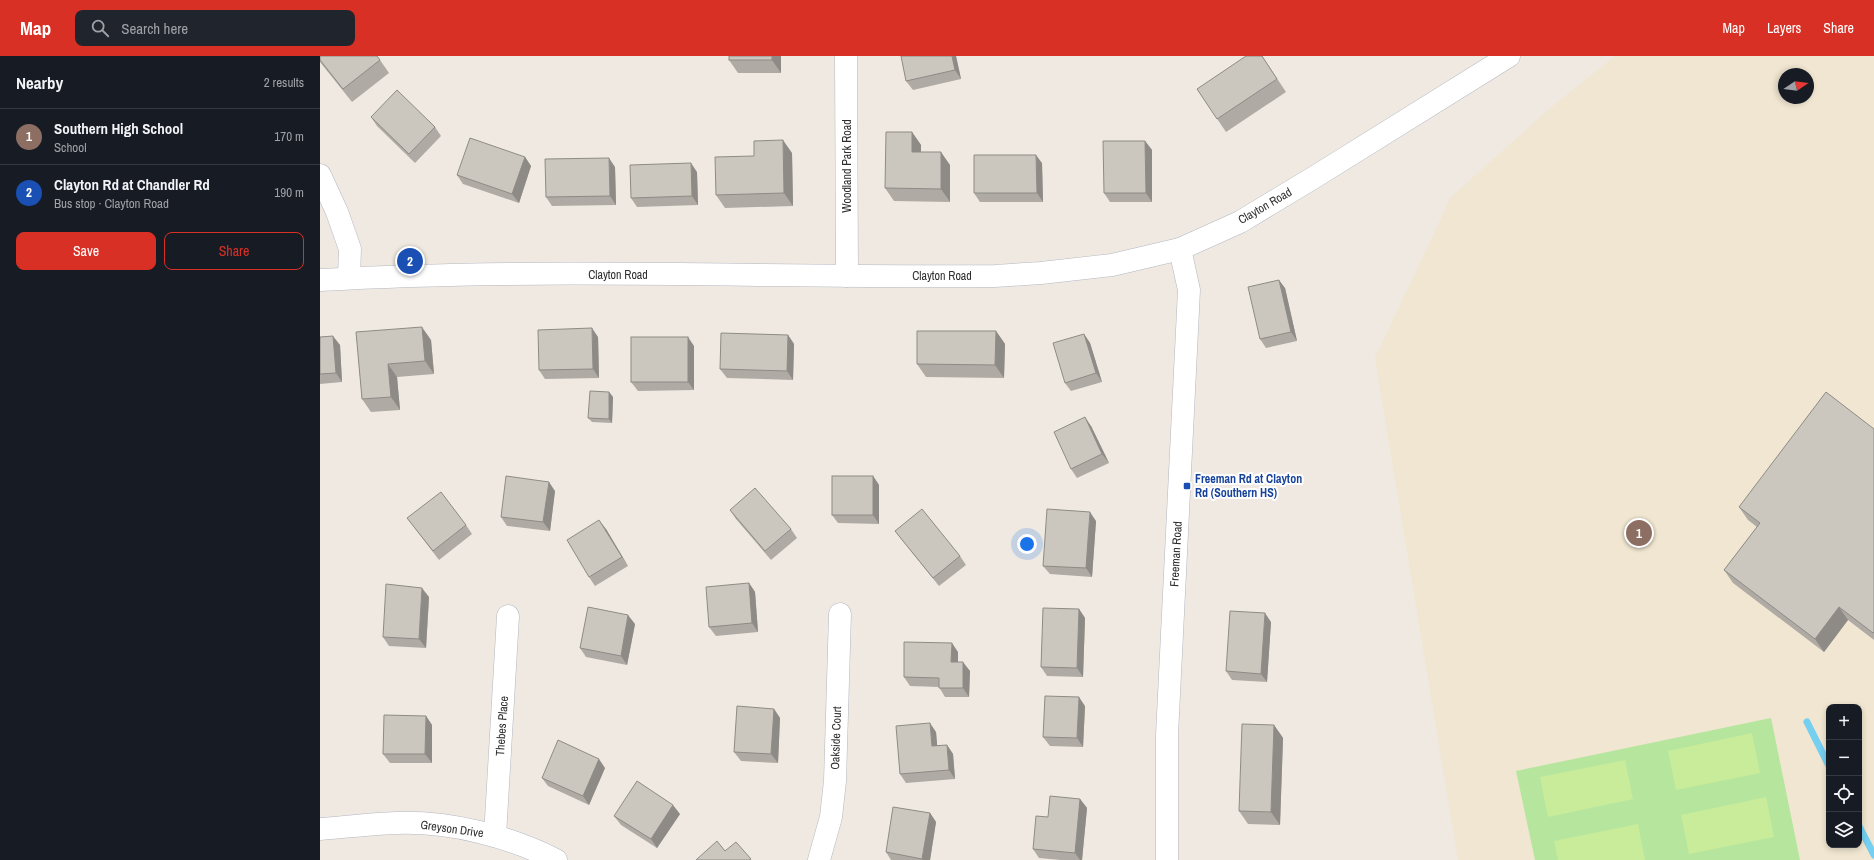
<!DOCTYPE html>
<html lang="en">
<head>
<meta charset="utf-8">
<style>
  body { margin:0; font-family:"Archivo Narrow",sans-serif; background:#20242c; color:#f1f3f6 }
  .controls { position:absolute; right:12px; bottom:12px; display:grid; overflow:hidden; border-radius:8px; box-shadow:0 2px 6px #0003 }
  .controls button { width:36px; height:36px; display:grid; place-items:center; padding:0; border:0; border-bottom:1px solid #363941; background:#171b24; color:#f1f3f6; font:20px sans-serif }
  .compass { position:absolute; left:1458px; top:12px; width:36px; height:36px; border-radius:50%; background:#171b24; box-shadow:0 2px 6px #0003; rotate:77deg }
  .you { position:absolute; left:707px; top:488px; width:14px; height:14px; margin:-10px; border:3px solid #fff; border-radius:50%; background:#1a73e8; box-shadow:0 0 0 6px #1a73e833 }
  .badge { display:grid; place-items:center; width:26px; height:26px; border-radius:50%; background:#d93025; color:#fff; font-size:13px; font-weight:700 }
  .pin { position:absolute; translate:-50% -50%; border:2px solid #fff; box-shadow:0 1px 4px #0006 }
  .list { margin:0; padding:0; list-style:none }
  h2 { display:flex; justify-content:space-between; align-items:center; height:52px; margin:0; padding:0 16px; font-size:17px }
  h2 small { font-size:13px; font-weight:400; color:#9ea1a6 }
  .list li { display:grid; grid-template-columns:26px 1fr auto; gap:12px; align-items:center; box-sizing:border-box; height:56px; padding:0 16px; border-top:1px solid #363941 }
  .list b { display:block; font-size:15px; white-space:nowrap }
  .list p { margin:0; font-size:13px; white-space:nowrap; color:#9ea1a6 }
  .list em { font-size:13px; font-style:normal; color:#9ea1a6 }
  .actions { display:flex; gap:8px; padding:12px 16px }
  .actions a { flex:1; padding:9px 0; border:1px solid #d93025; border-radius:8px; text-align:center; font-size:14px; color:#d93025 }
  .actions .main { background:#d93025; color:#fff }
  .icon { flex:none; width:22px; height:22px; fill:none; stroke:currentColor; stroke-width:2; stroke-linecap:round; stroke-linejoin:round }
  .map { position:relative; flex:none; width:1554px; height:804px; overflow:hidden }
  header { display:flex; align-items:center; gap:24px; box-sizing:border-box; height:56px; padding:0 20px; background:#d93025; color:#fff }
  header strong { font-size:19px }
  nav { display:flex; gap:22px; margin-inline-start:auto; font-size:14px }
  .search { width:280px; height:36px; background:#20242c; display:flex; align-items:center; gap:10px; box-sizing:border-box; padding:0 14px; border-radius:8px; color:#9ea1a6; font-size:15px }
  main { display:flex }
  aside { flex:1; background:#171b24 }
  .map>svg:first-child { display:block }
  .education { fill:#f0e6d1; fill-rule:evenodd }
  .green { fill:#b6e59e }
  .pitch { fill:#c9ec9a }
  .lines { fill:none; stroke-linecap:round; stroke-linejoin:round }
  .stream { stroke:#75cff0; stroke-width:7 }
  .street-casing { stroke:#b4b7c1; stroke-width:23 }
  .secondary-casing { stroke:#b4b7c1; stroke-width:23 }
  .street { stroke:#fff; stroke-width:22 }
  .secondary { stroke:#fff; stroke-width:22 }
  .wall { fill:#afaba4 }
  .shaded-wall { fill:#8e8b86 }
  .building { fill:#cbc7bf; stroke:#8e8b86 }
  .transit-dot { fill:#1a4fb4; stroke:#fff; stroke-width:1.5 }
  .labels { text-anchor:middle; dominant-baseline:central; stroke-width:4; stroke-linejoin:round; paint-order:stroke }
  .street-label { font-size:12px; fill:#2e2e2e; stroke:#fff }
  .transit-label { font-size:12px; font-weight:bold; fill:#164399; stroke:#fff; text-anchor:start }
</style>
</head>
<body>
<header>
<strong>Map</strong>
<div class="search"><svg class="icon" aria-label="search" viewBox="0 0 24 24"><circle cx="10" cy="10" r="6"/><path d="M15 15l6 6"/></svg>Search here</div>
<nav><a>Map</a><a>Layers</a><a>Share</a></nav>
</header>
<main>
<aside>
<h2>Nearby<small>2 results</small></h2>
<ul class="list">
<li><span class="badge" style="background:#8d6e63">1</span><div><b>Southern High School</b><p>School</p></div><em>170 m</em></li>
<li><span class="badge" style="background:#1a4fb4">2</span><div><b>Clayton Rd at Chandler Rd</b><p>Bus stop · Clayton Road</p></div><em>190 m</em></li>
</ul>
<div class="actions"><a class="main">Save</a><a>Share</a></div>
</aside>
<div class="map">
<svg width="1554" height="804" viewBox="0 0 1554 804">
  <rect width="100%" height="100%" fill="#efe9e1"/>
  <path class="education" d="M 1295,0 L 1554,0 L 1554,804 L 1138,804 L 1055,302 L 1131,141 L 1229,53 ZM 1464,18 L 1488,18 L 1488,42 L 1464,42 ZM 1509,651 L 1539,651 L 1539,789 L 1509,789 Z"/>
  <polygon class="green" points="1451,662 1480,804 1215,804 1196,715"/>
  <g class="pitch">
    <polygon points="1432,677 1440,717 1356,734 1348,695"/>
    <polygon points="1305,704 1313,743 1228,761 1220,721"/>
    <polygon points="1446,741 1454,781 1369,798 1361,759"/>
    <polygon points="1318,768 1325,804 1238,804 1234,785"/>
  </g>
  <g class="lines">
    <g class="stream">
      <polyline points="1487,666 1509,710"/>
      <polyline points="1539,770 1554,799"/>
    </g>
    <defs>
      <g id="street">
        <polyline points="526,0 527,220"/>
        <path d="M 0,773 C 25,771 51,768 76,767 C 130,765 188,780 236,804"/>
        <polyline points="175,780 188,560"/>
        <polyline points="499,804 511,761 515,725 520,558"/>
      </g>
      <g id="secondary">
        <polyline points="0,119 17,156 30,193 29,222"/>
        <path d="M 0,224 C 225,211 450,222 675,220 L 721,217 L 792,209 L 860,193 L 920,166 L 993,122 L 1189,0"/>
        <polyline points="847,804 847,679 869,234 860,193"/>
      </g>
    </defs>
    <use href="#street" class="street-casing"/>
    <use href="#secondary" class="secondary-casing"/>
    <use href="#street" class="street"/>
    <use href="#secondary" class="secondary"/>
  </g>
  <g class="wall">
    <polygon points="0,0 60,4 69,17 32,46 0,6"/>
    <polygon points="409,0 461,0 461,17 418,17 409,4"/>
    <polygon points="581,0 636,0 641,23 593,34 586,25"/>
    <polygon points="942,0 966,36 906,76 877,33"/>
    <polygon points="51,61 115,71 121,80 95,107 57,70"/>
    <polygon points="592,76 601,89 601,96 630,109 630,146 574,145 565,132"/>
    <polygon points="825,85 832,94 832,146 790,146 784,137"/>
    <polygon points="472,97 473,150 405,152 396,139 434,100"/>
    <polygon points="205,101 211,110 199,147 143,128 137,119"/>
    <polygon points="722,107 723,146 660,146 654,137"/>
    <polygon points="295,111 296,149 232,150 226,141"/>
    <polygon points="377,116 378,149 317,151 311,142"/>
    <polygon points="965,232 977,285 946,292 940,283"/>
    <polygon points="676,275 685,288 684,322 606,321 597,308"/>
    <polygon points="36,276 111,284 114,318 77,321 80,354 51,356 42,343"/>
    <polygon points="764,278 770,287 782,326 751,335 745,327"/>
    <polygon points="468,279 474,288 473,324 407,322 400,313"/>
    <polygon points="0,281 20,289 22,326 0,328"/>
    <polygon points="278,281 279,322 225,323 219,314"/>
    <polygon points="374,290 374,334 318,335 311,326"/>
    <polygon points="289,336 293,341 292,367 272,366 268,362"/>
    <polygon points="771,370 789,407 757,422 751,413"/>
    <polygon points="1554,373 1554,584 1528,564 1504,596 1413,527 1404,514 1437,471 1428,464 1419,451"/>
    <polygon points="553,420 559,429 559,468 518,467 512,459"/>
    <polygon points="235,435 230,475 187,470 181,461"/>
    <polygon points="410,454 471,473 477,482 451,504 416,463"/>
    <polygon points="87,462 146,469 152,478 119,504"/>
    <polygon points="776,465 772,521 730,518 723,510"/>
    <polygon points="286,473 308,510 275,530 269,521"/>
    <polygon points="575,475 640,500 646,509 619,530 582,484"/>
    <polygon points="429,527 435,536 438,576 396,580 389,571"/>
    <polygon points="109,541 106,592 69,590 63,581"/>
    <polygon points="759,553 765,562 763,621 727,620 721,611"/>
    <polygon points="951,566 947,626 912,624 906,615"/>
    <polygon points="315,568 307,609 266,601 260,592"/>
    <polygon points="638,596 638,606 650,615 649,641 625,641 619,631 590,630 584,621"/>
    <polygon points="765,650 763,691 730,690 723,681"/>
    <polygon points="454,653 460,662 458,707 421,705 414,696"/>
    <polygon points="106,660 112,669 112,707 70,707 63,698"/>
    <polygon points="954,669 963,682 960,769 928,768 919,755"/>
    <polygon points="616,676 617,690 627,689 633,698 635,723 586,727 580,718"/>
    <polygon points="285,712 269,749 228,730 222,722"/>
    <polygon points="760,743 767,752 762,804 741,804 719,802 713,793 728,761"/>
    <polygon points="610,757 616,766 610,804 571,804 566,796"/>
    <polygon points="360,758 337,792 301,769 294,760"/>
  </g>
  <g class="shaded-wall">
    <polygon points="452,0 461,0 461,17 452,4"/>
    <polygon points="632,0 636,0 641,23 635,14"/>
    <polygon points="592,76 601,89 601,109 592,96"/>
    <polygon points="463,84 472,97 473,150 464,137"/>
    <polygon points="825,85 832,94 832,146 826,137"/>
    <polygon points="621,96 630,109 630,146 621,133"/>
    <polygon points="716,99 722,107 723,146 717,137"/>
    <polygon points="205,101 211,110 199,147 192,138"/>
    <polygon points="289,102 295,111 296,149 290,140"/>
    <polygon points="371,107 377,116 378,149 372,140"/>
    <polygon points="959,224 965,232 977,285 971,276"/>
    <polygon points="102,271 111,284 114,318 105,305"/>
    <polygon points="272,272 278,281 279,322 273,313"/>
    <polygon points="676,275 685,288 684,322 675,309"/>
    <polygon points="764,278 770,287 782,326 776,317"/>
    <polygon points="468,279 474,288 473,324 467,315"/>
    <polygon points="13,280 20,289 22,326 16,317"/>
    <polygon points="368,281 374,290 374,334 368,326"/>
    <polygon points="68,308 77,321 80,354 71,341"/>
    <polygon points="289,336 293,341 292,367 289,363"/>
    <polygon points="765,361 771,370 789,407 782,398"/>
    <polygon points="553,420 559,429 559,468 553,459"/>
    <polygon points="229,426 235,435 230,475 223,466"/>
    <polygon points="770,456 776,465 772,521 766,512"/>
    <polygon points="279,464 286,473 308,510 302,501"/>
    <polygon points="429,527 435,536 438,576 432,567"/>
    <polygon points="102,532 109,541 106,592 99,583"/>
    <polygon points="1519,551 1528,564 1504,596 1495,583"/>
    <polygon points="759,553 765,562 763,621 757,612"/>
    <polygon points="945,557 951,566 947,626 941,618"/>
    <polygon points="308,559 315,568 307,609 301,600"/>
    <polygon points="632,587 638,596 638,615 631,606"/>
    <polygon points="643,606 650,615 649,641 643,632"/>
    <polygon points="759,641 765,650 763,691 757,682"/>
    <polygon points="454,653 460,662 458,707 451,698"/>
    <polygon points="106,660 112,669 112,707 105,698"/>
    <polygon points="610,667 616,676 618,699 612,690"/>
    <polygon points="954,669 963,682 960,769 951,756"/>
    <polygon points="627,689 633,698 635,723 629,714"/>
    <polygon points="279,703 285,712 269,749 263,740"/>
    <polygon points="760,743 767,752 762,804 760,804 755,797"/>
    <polygon points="353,749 360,758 337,792 331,783"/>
    <polygon points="610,757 616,766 610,804 603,804 602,803"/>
  </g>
  <g class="building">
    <polygon points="0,0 57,0 60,4 23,33 0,4"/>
    <rect x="409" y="0" width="43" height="4"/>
    <polygon points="581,0 632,0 635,14 586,25"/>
    <polygon points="926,0 942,0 957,23 897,63 877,33"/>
    <polygon points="77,34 115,71 89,98 51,61"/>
    <polygon points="566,76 592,76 592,96 621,96 621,133 565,132"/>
    <polygon points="150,82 205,101 192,138 137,119"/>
    <polygon points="463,84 464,137 396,139 395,101 434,100 434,85"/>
    <polygon points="783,85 825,85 826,137 784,137"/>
    <polygon points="654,99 716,99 717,137 654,137"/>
    <polygon points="289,102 290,140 226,141 225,103"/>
    <polygon points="371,107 372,140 311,142 310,109"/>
    <polygon points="959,224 971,276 940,283 928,231"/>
    <polygon points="102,271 105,305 68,308 71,341 42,343 36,276"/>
    <polygon points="272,272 273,313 219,314 218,274"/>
    <polygon points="597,275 676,275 675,309 597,308"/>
    <polygon points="401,277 468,279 467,315 400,313"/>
    <polygon points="764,278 776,317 745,327 733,287"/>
    <polygon points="13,280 16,317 0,318 0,281"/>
    <rect x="311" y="281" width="57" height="45"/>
    <polygon points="270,335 289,336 289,363 268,362"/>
    <polygon points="1506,336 1554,373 1554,576 1553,577 1519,551 1495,583 1404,514 1440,467 1419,451"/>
    <polygon points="765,361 782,398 751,413 734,376"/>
    <polygon points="186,420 229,426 223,466 181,461"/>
    <rect x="512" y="420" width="41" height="39"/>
    <polygon points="435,432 471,473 445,495 410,454"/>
    <polygon points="121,436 146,469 113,495 87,462"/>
    <polygon points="602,453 640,500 613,522 575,475"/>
    <polygon points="727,453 770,456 766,512 723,510"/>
    <polygon points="279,464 302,501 269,521 247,484"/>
    <polygon points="429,527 432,567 389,571 386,531"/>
    <polygon points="66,528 102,532 99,583 63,581"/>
    <polygon points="268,551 308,559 301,600 260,592"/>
    <polygon points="723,552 759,553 757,612 721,611"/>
    <polygon points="910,555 945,557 941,618 906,615"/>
    <polygon points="584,586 632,587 631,606 643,606 643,632 619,632 619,622 584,621"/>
    <polygon points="725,640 759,641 757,682 723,681"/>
    <polygon points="417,650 454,653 451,698 414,696"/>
    <polygon points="64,659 106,660 105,698 63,698"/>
    <polygon points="610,667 612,690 627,689 629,714 580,718 576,670"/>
    <polygon points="922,668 954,669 951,756 919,755"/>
    <polygon points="238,684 279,703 263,740 222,722"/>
    <polygon points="317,725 353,749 331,783 294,760"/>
    <polygon points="730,740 760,743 755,797 713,793 716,760 728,761"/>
    <polygon points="573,751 610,757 602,803 566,796"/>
    <polygon points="397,785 405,795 416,786 431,803 429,804 376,804"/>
  </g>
  <rect class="transit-dot" x="863" y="426" width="8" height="8" rx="2"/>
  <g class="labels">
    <g class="street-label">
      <text transform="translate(527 110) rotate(-90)">Woodland Park Road</text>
      <text transform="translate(945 150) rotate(-30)">Clayton Road</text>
      <text x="298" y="219">Clayton Road</text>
      <text x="622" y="220">Clayton Road</text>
      <text transform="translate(856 498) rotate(-87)">Freeman Road</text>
      <text transform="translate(182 670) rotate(-86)">Thebes Place</text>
      <text transform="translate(516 682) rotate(-88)">Oakside Court</text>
      <text transform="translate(132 773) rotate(8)">Greyson Drive</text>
    </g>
    <g class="transit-label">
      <text x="875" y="423">Freeman Rd at Clayton<tspan x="875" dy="14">Rd (Southern HS)</tspan></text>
    </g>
  </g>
</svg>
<div class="controls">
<button>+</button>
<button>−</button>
<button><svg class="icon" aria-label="locate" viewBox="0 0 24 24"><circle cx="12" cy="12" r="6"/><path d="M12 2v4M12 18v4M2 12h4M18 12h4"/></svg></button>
<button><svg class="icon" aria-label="layers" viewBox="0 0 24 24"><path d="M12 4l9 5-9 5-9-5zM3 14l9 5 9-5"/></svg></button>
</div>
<svg class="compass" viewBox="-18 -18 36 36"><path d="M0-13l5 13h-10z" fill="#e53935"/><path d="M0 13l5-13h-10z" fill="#9ea1a6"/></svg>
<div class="you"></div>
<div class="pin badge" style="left:1319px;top:477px;background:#8d6e63">1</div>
<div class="pin badge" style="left:90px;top:205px;background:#1a4fb4">2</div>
</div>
</main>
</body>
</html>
